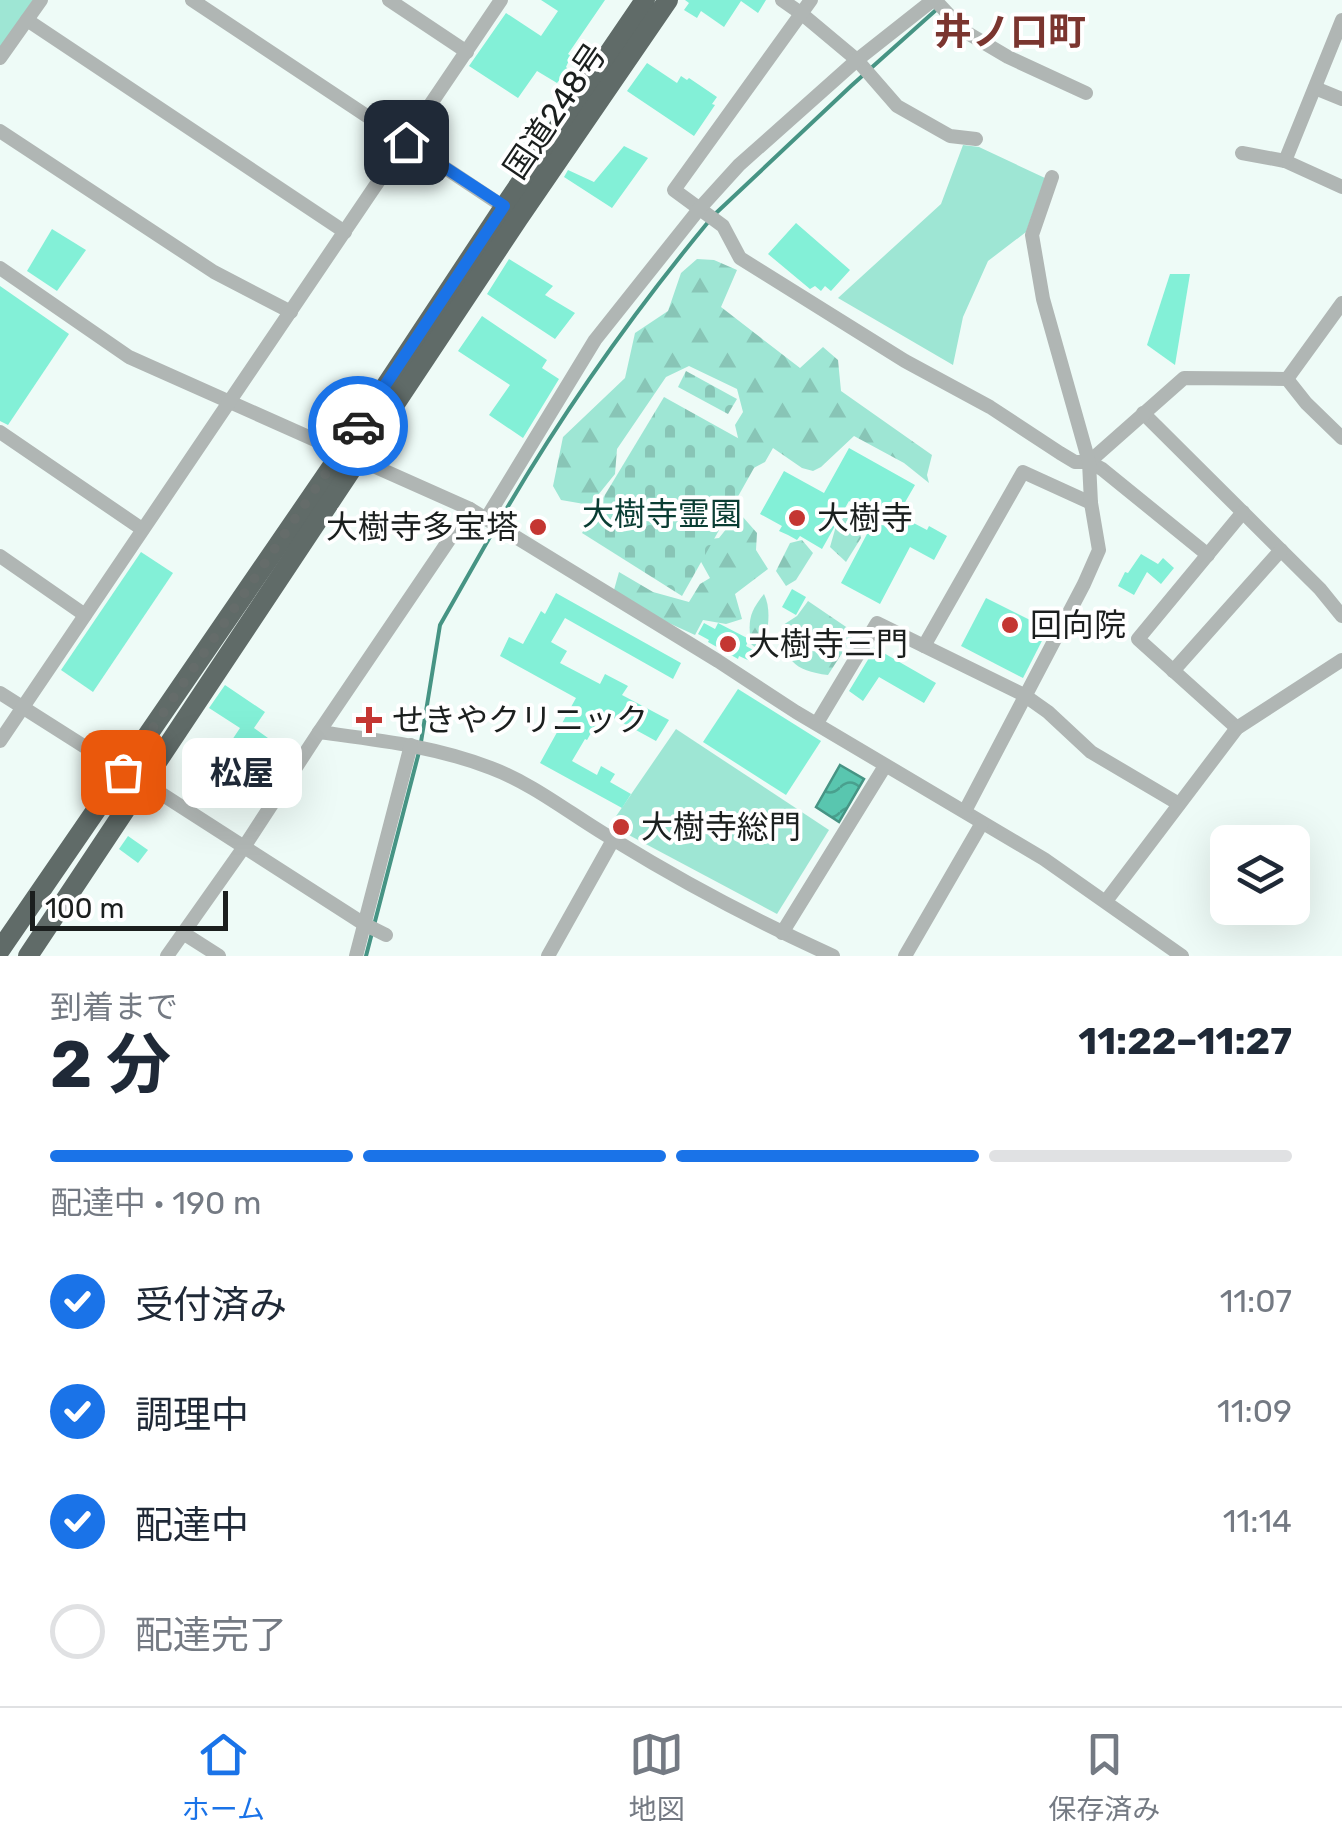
<!DOCTYPE html>
<html lang="ja">
<meta charset="utf-8">
<style>
:root{--surface:#fff;--page:#f2f2f3;--text:#1f2937;--muted:#747a83;--line:#e0e1e3;--accent:#1a73e8}
body{margin:0;font-family:Rubik,"Noto Sans JP",sans-serif;background:var(--page);color:var(--text);height:100vh;display:flex;flex-direction:column;font-size:38px;white-space:nowrap}
*{box-sizing:border-box;margin:0}
p{font-size:32px;color:var(--muted)}
.icon{flex:none;width:55px;height:55px;fill:none;stroke:currentColor;stroke-width:2;stroke-linecap:round;stroke-linejoin:round}
.map{position:relative;height:956px;overflow:hidden}
.sheet{display:flex;flex-direction:column;background:var(--surface);flex:1}
.sheet>*{flex:none}
.buttons{position:absolute;left:1210px;top:825px;display:grid;gap:20px}
.buttons a{display:grid;place-items:center;width:100px;height:100px;border-radius:15px;background:var(--surface);box-shadow:0 10px 40px #0002;font-size:50px}
.scale{position:absolute;left:30px;bottom:25px;width:198px;box-sizing:border-box;padding-left:10px;border:5px solid #1b1f1e;border-top:0;font-size:28px;line-height:35px;white-space:nowrap;color:#1b1f1e;-webkit-text-stroke:8px #fff;paint-order:stroke}
.pin{position:absolute;display:grid;place-items:center;width:85px;height:85px;color:#fff;margin:-42px;border-radius:20px;box-shadow:0 5px 15px #0006}
.courier{position:absolute;display:grid;place-items:center;width:100px;height:100px;margin:-50px;border:8px solid #1a73e8;border-radius:50%;background:#fff;color:#222;box-shadow:0 2px 12px #0007}
.bubble{position:absolute;height:70px;border-radius:15px;background:var(--surface);box-shadow:0 10px 40px #0002;font-size:32px;font-weight:700;line-height:70px;text-align:center}
.head em{font-style:normal;font-weight:700}
.head div{display:flex;flex-direction:column-reverse}
.head{display:flex;align-items:center;justify-content:space-between;height:170px;padding:0 50px}
h1{font-size:65px;font-weight:700;line-height:75px}
.bar{display:grid;grid-template-columns:repeat(4,1fr);gap:15px 10px;align-content:center;height:120px;padding:0 50px}
.bar i{height:12px;border-radius:8px;background:var(--line)}
.bar .active{background:var(--accent)}
.bar p{grid-column:span 4}
ol{padding:0 50px;list-style:none}
li{display:flex;align-items:center;gap:30px;height:110px}
li p{margin-inline-start:auto}
li .icon{padding:10px;border-radius:50%;background:var(--accent);color:#fff;stroke-width:4}
li:last-child{color:var(--muted)}
li i{width:55px;height:55px;border:5px solid var(--line);border-radius:50%}
.dock{display:flex;justify-content:space-around;align-items:center;height:140px;border-top:2px solid var(--line);background:var(--surface);font-size:28px;color:var(--muted)}
.dock a{display:grid;justify-items:center;gap:5px}
.dock .active{color:var(--accent)}
.map>svg:first-child{display:block}
</style>
<div class="map">
<svg width="1342" height="956" viewBox="0 0 1342 956">
<defs>
<pattern id="forest-firs" width="22" height="20" patternUnits="userSpaceOnUse" patternTransform="scale(2.5)"><rect width="22" height="20" fill="#9ee6d4"/><path d="M5 1l3.5 6h-7zM16 11l3.5 6h-7z" fill="#88c5b6"/></pattern>
<pattern id="cemetery-stones" width="16" height="16" patternUnits="userSpaceOnUse" patternTransform="scale(2.5)"><rect width="16" height="16" fill="#9ee6d4"/><path d="M2 7V4a2 2 0 0 1 4 0v3zM10 15v-3a2 2 0 0 1 4 0v3z" fill="#88c5b6"/></pattern>
<pattern id="water-waves" width="16" height="10" patternUnits="userSpaceOnUse" patternTransform="scale(2.5)"><rect width="16" height="10" fill="#59c6af"/><path d="M0 5q4-4 8 0t8 0" fill="none" stroke="#49a08e"/></pattern>
</defs>
<rect width="100%" height="100%" fill="#eefbf7"/>
<g fill="url(#forest-firs)">
<polygon points="697,259 714,260 737,270 721,307 800,368 823,347 838,360 841,391 932,455 927,475 929,483 904,463 854,436 821,467 813,471 802,468 773,448 765,462 746,472 735,425 743,412 737,389 689,366 666,377 617,449 615,474 590,505 561,500 553,486 563,437 625,378 635,333 668,311 681,273"/>
<polygon points="847,514 857,521 861,538 846,562 830,547 836,526"/>
<polygon points="742,516 757,533 756,550 768,569 735,594 742,619 726,624 703,620 695,635 660,619 614,590 619,572 653,592 689,602 700,584 710,578 700,560 702,540 719,538 731,523"/>
<polygon points="802,540 813,553 796,580 786,586 776,571 790,543"/>
<path d="M 764,594 C 772,610 768,633 762,649 L 757,649 L 751,644 C 748,620 749,613 764,594 Z"/>
<path d="M 808,601 L 855,633 L 828,675 C 794,671 782,659 783,625 L 797,616 Z"/>
</g>
<g fill="url(#cemetery-stones)">
<polygon points="686,371 737,399 728,414 678,387"/>
<polygon points="664,397 763,452 682,596 582,533"/>
</g>
<g fill="#9ee6d4">
<polygon points="0,0 33,0 0,48"/>
<polygon points="963,145 979,147 1045,178 1026,232 988,261 963,317 953,365 838,298 941,204"/>
<polygon points="676,729 829,830 777,914 610,825"/>
</g>
<polygon fill="url(#water-waves)" stroke="#469484" stroke-width="2.5" points="840,765 864,779 839,822 816,807"/>
<g fill="none" stroke-linecap="round" stroke-linejoin="round">
<g stroke="#469484" stroke-width="4">
<polyline points="715,214 851,86 936,10"/>
<path d="M 500,520 C 561,415 632,314 709,221"/>
<polyline points="421,742 440,625 495,528"/>
<polyline points="366,956 419,752"/>
</g>
</g>
<g fill="#83f0d7">
<polygon points="541,0 605,0 568,54 571,56 566,67 568,69 557,83 537,71 518,98 469,66 506,13 541,36 558,11"/>
<polygon points="685,0 766,0 758,13 741,1 724,27 701,11 697,18 684,10 689,3"/>
<polygon points="647,63 677,83 681,76 687,80 689,78 717,97 712,104 715,105 694,136 627,91"/>
<polygon points="624,146 648,158 612,208 564,177 568,170 594,182"/>
<polygon points="796,223 850,270 831,291 825,286 821,291 815,286 810,289 768,254"/>
<polygon points="52,229 86,250 57,291 27,271"/>
<polygon points="509,259 553,286 545,295 575,313 555,339 487,294"/>
<polygon points="1170,274 1190,274 1175,365 1147,345"/>
<polygon points="0,286 69,334 8,425 0,421"/>
<polygon points="482,316 547,360 542,368 559,379 523,438 489,415 510,385 458,351"/>
<polygon points="849,448 915,485 900,511 906,514 904,518 927,530 929,526 947,536 934,560 910,547 880,604 841,583 876,517 849,501 822,549 800,536 797,540 788,535 779,531 782,526 760,514 784,471 824,493"/>
<polygon points="141,552 173,573 93,692 61,670"/>
<polygon points="1141,554 1158,564 1163,558 1174,568 1161,584 1147,572 1134,595 1118,586 1125,572 1128,573"/>
<polygon points="792,589 806,597 796,615 782,607"/>
<polygon points="556,593 681,663 673,679 565,618 551,642 567,651 560,663 600,684 605,674 628,686 622,695 669,720 656,741 603,712 587,740 585,739 572,761 597,775 601,766 615,774 610,782 631,794 622,808 540,763 576,698 500,656 509,637 523,644 541,611 545,614"/>
<polygon points="986,598 1048,629 1023,678 961,646"/>
<polygon points="704,623 715,629 718,623 749,639 746,646 755,651 750,661 739,656 738,659 708,642 709,640 698,634"/>
<polygon points="875,648 936,683 924,703 879,677 863,701 849,691"/>
<polygon points="225,685 265,712 254,728 289,753 263,786 220,758 240,728 209,708"/>
<polygon points="738,689 821,741 786,795 703,742"/>
<polygon points="128,836 148,850 138,863 119,849"/>
</g>
<g fill="none" stroke-linecap="round" stroke-linejoin="round">
<g stroke="#b0b6b4" stroke-width="14">
<polyline points="192,0 504,207"/>
<polyline points="389,0 467,52"/>
<polyline points="782,0 802,14 857,60 897,106 950,136 976,139"/>
<polyline points="811,0 674,190 723,226 740,258 905,361 990,407 1060,453 1075,462 1089,462 1102,469 1208,555"/>
<polyline points="935,0 964,31 1008,57 1086,93"/>
<polyline points="27,20 345,232"/>
<polyline points="0,58 41,0"/>
<polyline points="1315,88 1342,99"/>
<polyline points="0,131 214,272 291,312"/>
<polyline points="1242,153 1285,161 1342,187"/>
<polyline points="1285,161 1342,20"/>
<polyline points="0,268 129,357 470,509 718,661 796,712 1044,859 1182,956"/>
<polyline points="1287,379 1342,303"/>
<polyline points="1287,379 1306,403 1342,438"/>
<polyline points="1143,413 1320,589 1342,616"/>
<polyline points="0,432 142,529"/>
<polyline points="1089,462 1184,378 1287,379"/>
<polyline points="486,519 595,340 700,208 739,165 857,60 933,0"/>
<polyline points="0,556 85,615"/>
<polyline points="924,646 1023,472 1091,503"/>
<polyline points="1173,671 1281,550"/>
<polyline points="0,693 123,771"/>
<polyline points="817,723 877,623 1024,695 1048,712 1091,752 1179,804"/>
<polyline points="1237,728 1138,639 1243,512"/>
<path d="M 319,732 C 377,740 435,746 491,768 C 536,785 574,817 616,841 C 686,884 758,922 833,956"/>
<polyline points="0,741 501,0"/>
<polyline points="143,782 364,924 386,935"/>
<polyline points="965,811 1084,584 1099,550 1091,503 1089,462 1043,299 1032,235 1052,177"/>
<polyline points="1106,901 1237,728 1342,660"/>
<polyline points="183,933 219,956"/>
<polyline points="782,933 885,766"/>
<polyline points="167,956 244,847 319,732 470,509"/>
<polyline points="356,956 411,745"/>
<polyline points="548,956 613,840"/>
<polyline points="905,956 982,823"/>
</g>
<g stroke="#606b68" stroke-width="20">
<polyline points="0,950 342,452 504,207 645,0"/>
<polyline points="28,956 518,219 668,0"/>
</g>
</g>
<g fill="none" stroke-linecap="round" stroke-linejoin="round">
<polyline stroke="#656c6a" stroke-width="10" stroke-dasharray="0 18" points="123,772 358,426"/>
<polyline stroke="#1a73e8" stroke-width="12" points="358,426 504,206 406,142"/>
</g>
<g fill="#c43632" stroke="#fff" stroke-width="4">
<circle cx="797" cy="518" r="10"/>
<circle cx="538" cy="527" r="10"/>
<circle cx="1010" cy="625" r="10"/>
<circle cx="728" cy="644" r="10"/>
<path d="M364 705h10v10h10v10h-10v10h-10v-10h-10v-10h10z"/>
<circle cx="621" cy="827" r="10"/>
</g>
<g text-anchor="middle" stroke-width="8" stroke-linejoin="round" paint-order="stroke">
<g font-size="32" fill="#1b1f1e" stroke="#fff">
<text transform="translate(555 111) rotate(-56)" y="11">国道248号</text>
</g>
<g font-size="32" fill="#093d33" stroke="#fff">
<text x="662" y="525">大樹寺霊園</text>
</g>
<g font-size="32" fill="#1b1f1e" stroke="#fff" text-anchor="start">
<text x="817" y="529">大樹寺</text>
<text x="518" y="538" text-anchor="end">大樹寺多宝塔</text>
<text x="1030" y="636">回向院</text>
<text x="748" y="655">大樹寺三門</text>
<text x="392" y="731">せきやクリニック</text>
<text x="641" y="838">大樹寺総門</text>
</g>
<g font-size="38" font-weight="bold" fill="#7b352f" stroke="#fff">
<text x="1010" y="45">井ノ口町</text>
</g>
</g>
</svg>
<div class="buttons">
<a><svg class="icon" aria-label="layers" viewBox="0 0 24 24"><path d="M12 4l9 5-9 5-9-5zM3 14l9 5 9-5"/></svg></a>
</div>
<div class="scale">100 m</div>
<div class="pin" style="left:123px;top:772px;background:#ea580c"><svg class="icon" aria-label="bag" viewBox="0 0 24 24"><path d="M5 8h14l-1 12H6zM9 8a3 3 0 0 1 6 0"/></svg></div>
<div class="pin" style="left:406px;top:142px;background:#1f2937"><svg class="icon" aria-label="home" viewBox="0 0 24 24"><path d="M3 11l9-7 9 7M6 9v11h12V9"/></svg></div>
<div class="courier" style="left:358px;top:426px"><svg class="icon" aria-label="car" viewBox="0 0 24 24"><path d="M5 17H2v-5l4-1 3-4h7l3 4 3 1v5h-3M9 17h6M6 11h13"/><circle cx="7" cy="17" r="2"/><circle cx="17" cy="17" r="2"/></svg></div>
<div class="bubble" style="left:182px;top:738px;width:120px">松屋</div>
</div>
<section class="sheet">
<div class="head"><div><h1>2 分</h1><p>到着まで</p></div><em>11:22–11:27</em></div>
<div class="bar"><i class="active"></i><i class="active"></i><i class="active"></i><i></i><p>配達中 · 190 m</p></div>
<ol>
<li><svg class="icon" aria-label="check" viewBox="0 0 24 24"><path d="M5 12l5 5 9-10"/></svg>受付済み<p>11:07</p></li>
<li><svg class="icon" aria-label="check" viewBox="0 0 24 24"><path d="M5 12l5 5 9-10"/></svg>調理中<p>11:09</p></li>
<li><svg class="icon" aria-label="check" viewBox="0 0 24 24"><path d="M5 12l5 5 9-10"/></svg>配達中<p>11:14</p></li>
<li><i></i>配達完了</li>
</ol>
</section>
<nav class="dock">
<a class="active"><svg class="icon" aria-label="home" viewBox="0 0 24 24"><path d="M3 11l9-7 9 7M6 9v11h12V9"/></svg>ホーム</a>
<a><svg class="icon" aria-label="map" viewBox="0 0 24 24"><path d="M3 6l6-2 6 2 6-2v14l-6 2-6-2-6 2zM9 4v14M15 6v14"/></svg>地図</a>
<a><svg class="icon" aria-label="saved" viewBox="0 0 24 24"><path d="M7 4h10v16l-5-4-5 4z"/></svg>保存済み</a>
</nav>
